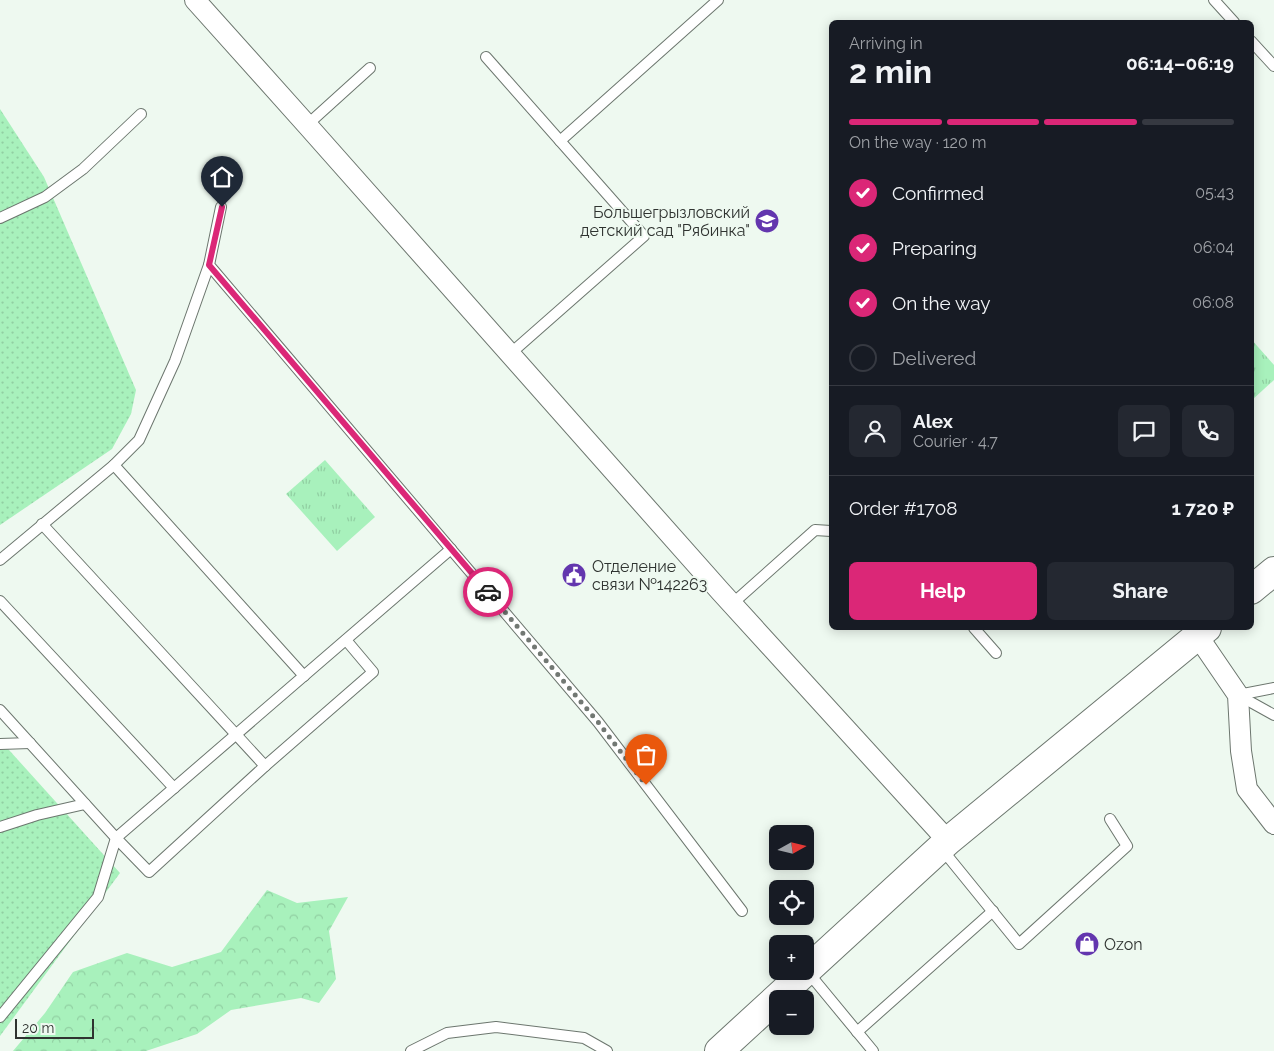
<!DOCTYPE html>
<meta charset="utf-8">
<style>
:root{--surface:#171b24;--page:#242831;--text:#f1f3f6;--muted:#9ea1a6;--line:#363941;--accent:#db2777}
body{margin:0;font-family:Raleway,sans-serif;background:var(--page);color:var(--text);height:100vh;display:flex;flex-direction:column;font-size:19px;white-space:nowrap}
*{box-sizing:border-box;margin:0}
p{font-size:16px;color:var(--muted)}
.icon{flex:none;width:28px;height:28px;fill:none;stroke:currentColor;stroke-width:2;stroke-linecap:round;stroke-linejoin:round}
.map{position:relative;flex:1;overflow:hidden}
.sheet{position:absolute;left:829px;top:20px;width:425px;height:610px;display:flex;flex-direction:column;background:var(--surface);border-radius:8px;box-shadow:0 2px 12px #0003}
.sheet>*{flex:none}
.needle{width:32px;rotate:82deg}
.buttons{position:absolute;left:769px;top:825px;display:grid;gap:10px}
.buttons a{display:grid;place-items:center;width:45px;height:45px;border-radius:8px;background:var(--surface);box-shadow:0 2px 12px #0003;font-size:25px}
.scale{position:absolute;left:15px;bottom:12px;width:79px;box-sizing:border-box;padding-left:5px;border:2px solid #2f3330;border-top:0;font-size:14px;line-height:18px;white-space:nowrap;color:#2f3330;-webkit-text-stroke:4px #eef9f0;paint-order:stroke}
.pin{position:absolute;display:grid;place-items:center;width:42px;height:42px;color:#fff;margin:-51px -21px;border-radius:50% 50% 50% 0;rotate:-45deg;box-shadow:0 0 5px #0007}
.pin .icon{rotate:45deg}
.courier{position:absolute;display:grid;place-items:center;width:50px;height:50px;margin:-25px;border:4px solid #db2777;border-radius:50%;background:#fff;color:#222;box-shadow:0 1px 6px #0007}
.overview em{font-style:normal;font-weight:700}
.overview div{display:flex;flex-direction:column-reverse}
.overview{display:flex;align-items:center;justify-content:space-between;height:85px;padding:0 20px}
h1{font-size:32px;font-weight:700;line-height:38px}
.bar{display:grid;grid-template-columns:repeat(4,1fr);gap:8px 5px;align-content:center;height:60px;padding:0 20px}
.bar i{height:6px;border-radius:4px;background:var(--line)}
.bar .selected{background:var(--accent)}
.bar p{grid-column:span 4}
.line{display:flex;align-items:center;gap:12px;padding:0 20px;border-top:1px solid var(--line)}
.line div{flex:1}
.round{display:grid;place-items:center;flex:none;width:52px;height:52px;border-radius:8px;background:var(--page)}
ol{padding:0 20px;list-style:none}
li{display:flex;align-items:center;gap:15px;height:55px}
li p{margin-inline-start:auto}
li .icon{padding:5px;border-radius:50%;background:var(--accent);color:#fff;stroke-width:4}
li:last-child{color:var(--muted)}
li i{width:28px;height:28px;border:2px solid var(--line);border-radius:50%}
.primary-button{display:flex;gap:10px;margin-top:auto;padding:10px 20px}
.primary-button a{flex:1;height:58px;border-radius:8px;background:var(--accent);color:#fff;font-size:20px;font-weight:700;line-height:58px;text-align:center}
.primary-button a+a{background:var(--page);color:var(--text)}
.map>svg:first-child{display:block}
</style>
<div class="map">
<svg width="1274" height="1051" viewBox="0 0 1274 1051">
<defs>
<pattern id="grass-dots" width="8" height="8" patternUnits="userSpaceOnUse" patternTransform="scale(1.25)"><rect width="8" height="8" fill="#a8f1bc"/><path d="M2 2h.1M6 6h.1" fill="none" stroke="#91cfa2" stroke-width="1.8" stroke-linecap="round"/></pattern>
<pattern id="forest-crowns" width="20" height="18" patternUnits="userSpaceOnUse" patternTransform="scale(1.25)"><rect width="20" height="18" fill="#a8f1bc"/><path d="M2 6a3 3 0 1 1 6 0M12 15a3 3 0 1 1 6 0" fill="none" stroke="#91cfa2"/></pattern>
<pattern id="park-tufts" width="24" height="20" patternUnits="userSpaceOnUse" patternTransform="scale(1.25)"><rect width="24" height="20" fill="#a8f1bc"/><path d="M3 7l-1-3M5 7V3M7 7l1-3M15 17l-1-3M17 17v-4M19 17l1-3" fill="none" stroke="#91cfa2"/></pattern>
</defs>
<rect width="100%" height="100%" fill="#eef9f0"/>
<g fill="url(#grass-dots)">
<polygon points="0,109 44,177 136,390 131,414 112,449 0,525"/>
<polygon points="0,740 120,873 0,1036"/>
</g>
<polygon fill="url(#forest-crowns)" points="267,890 297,903 348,897 329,931 336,979 319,1003 301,998 231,1010 197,1034 146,1051 13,1051 45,1013 73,972 127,953 172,967 221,952"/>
<g fill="url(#park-tufts)">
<polygon points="1251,339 1274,365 1274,380 1252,400"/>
<polygon points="325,460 375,517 337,551 286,494"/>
</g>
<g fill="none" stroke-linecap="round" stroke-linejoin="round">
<defs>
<g id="lane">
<polyline points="1214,0 1234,22"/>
<polyline points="1251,41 1274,66"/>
<polyline points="486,57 644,236 510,354"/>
<polyline points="307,125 370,68"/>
<polyline points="560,141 718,0"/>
<polyline points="221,207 209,265 598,722 742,911"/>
<polyline points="0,218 45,197 83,169 141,114"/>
<polyline points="114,465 304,676"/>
<polyline points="42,524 265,766"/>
<polyline points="0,560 114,465 139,440 175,361 209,265"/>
<polyline points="0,601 174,788"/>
<polyline points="732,604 815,530 831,531"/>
<polyline points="974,628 996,653"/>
<polyline points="1238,695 1274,715"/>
<polyline points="1238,695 1274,688"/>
<polyline points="0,710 116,838 451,549"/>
<polyline points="0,744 30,743"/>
<polyline points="0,827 37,815 85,804"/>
<polyline points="941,848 1019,944 1127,846 1110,819"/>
<polyline points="807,971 873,1051"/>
<polyline points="0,1017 98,897 116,838 149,872 265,766 373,672 346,640"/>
<polyline points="857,1032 993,911"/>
<polyline points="411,1051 447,1033 496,1027 584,1038 607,1051"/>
</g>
<g id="street">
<polyline points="195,0 307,125 721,592 948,841"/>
<polyline points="1197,635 1238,695 1241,751 1247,789 1274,824"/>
</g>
<g id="secondary">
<polyline points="1251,590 1274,571"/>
<polyline points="719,1051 948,841 1207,628"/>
</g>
</defs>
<use href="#lane" stroke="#6c766e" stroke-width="12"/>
<use href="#street" stroke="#6c766e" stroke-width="22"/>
<use href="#secondary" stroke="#6c766e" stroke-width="30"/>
<use href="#lane" stroke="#fff" stroke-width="10"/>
<use href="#street" stroke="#fff" stroke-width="20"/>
<use href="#secondary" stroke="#fff" stroke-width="28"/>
</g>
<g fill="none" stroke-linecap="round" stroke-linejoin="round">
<polyline stroke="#727873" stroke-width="5" stroke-dasharray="0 9" points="488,592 598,722 646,785"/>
<polyline stroke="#db2777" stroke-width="6" points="222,207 209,265 488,592"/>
</g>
<defs>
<symbol id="school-disc" viewBox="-11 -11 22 22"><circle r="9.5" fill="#6336ae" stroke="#eef9f0"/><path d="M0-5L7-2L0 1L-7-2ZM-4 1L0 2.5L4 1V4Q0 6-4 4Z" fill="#fff"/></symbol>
<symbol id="civic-disc" viewBox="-11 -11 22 22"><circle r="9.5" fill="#6336ae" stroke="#eef9f0"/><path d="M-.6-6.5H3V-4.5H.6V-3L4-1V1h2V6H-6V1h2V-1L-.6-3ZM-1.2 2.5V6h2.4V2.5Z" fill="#fff"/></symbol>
<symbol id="shop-disc" viewBox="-11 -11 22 22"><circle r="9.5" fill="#6336ae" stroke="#eef9f0"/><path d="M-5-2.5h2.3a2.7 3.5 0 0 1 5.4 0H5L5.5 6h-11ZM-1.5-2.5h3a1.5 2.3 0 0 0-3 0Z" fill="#fff"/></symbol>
</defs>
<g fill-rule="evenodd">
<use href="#school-disc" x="753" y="207" width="28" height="28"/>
<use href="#civic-disc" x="560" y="561" width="28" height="28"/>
<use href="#shop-disc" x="1073" y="930" width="28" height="28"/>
</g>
<g text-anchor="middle" stroke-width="4" stroke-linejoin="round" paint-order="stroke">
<g font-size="16" fill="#2f3330" stroke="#eef9f0" text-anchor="start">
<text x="750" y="218" text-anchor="end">Большегрызловский<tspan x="750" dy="18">детский сад "Рябинка"</tspan></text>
<text x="592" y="572">Отделение<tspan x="592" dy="18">связи №142263</tspan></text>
<text x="1104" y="950">Ozon</text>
</g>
</g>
</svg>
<div class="buttons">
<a><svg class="needle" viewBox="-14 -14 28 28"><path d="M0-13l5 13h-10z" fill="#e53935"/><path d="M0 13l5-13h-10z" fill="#9ea1a6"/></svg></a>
<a><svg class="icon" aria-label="locate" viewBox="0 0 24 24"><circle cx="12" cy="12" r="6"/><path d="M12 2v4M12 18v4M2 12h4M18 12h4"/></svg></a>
<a>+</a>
<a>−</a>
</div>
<div class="scale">20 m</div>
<div class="pin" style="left:646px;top:785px;background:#ea580c"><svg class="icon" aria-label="bag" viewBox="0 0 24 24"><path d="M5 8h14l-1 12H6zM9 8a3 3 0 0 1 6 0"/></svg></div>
<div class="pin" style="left:222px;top:207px;background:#1f2937"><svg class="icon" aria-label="home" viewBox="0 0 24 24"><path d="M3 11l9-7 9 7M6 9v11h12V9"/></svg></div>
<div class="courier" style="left:488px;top:592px"><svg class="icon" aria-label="car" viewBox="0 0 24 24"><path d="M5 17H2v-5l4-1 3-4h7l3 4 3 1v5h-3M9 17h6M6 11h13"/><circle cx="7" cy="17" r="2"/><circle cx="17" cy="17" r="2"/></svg></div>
<section class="sheet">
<div class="overview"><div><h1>2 min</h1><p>Arriving in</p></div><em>06:14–06:19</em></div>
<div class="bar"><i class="selected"></i><i class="selected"></i><i class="selected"></i><i></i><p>On the way · 120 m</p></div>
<ol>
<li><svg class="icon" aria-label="check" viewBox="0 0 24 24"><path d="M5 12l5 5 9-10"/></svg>Confirmed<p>05:43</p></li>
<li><svg class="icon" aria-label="check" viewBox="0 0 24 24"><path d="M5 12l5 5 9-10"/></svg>Preparing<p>06:04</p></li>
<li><svg class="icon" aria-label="check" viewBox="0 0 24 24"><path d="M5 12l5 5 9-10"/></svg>On the way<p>06:08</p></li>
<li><i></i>Delivered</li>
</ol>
<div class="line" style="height:90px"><a class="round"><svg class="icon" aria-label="person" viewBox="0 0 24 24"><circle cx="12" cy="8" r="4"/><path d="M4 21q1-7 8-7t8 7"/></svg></a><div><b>Alex</b><p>Courier · 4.7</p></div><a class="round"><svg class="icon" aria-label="chat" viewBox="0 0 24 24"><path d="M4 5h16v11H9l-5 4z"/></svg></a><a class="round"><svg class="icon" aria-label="phone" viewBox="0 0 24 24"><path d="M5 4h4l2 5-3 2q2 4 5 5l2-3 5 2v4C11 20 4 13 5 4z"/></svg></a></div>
<div class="line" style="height:65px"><div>Order #1708</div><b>1 720 ₽</b></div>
<div class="primary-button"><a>Help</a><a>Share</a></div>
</section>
</div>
